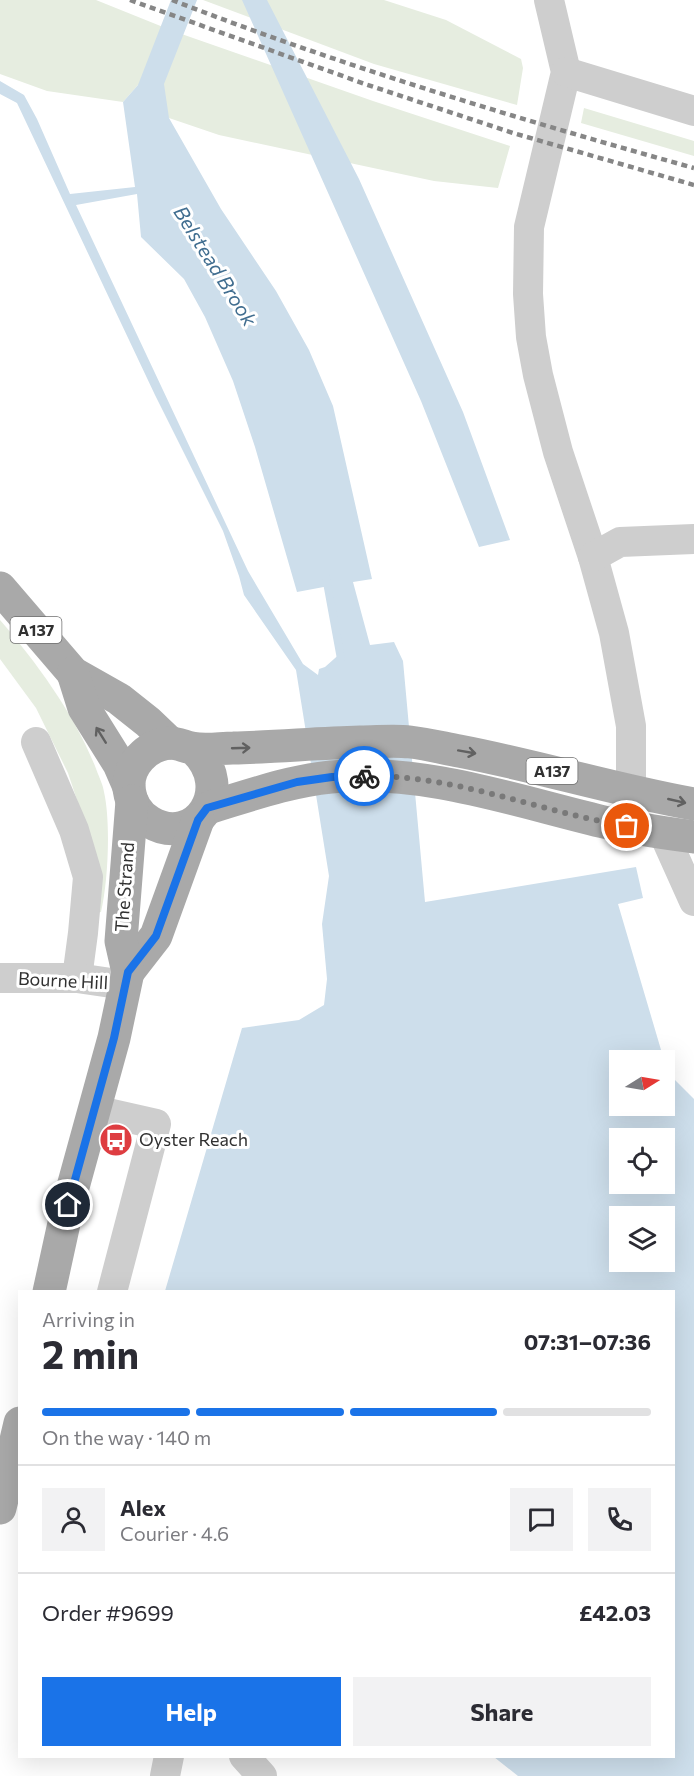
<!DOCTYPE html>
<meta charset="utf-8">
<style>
:root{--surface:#fff;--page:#f2f2f3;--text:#2b2b33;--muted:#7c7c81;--line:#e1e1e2;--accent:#1a73e8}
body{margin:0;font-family:Commissioner,sans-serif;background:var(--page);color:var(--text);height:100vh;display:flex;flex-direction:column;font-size:22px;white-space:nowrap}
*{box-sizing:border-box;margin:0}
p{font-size:20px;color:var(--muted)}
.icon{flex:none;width:33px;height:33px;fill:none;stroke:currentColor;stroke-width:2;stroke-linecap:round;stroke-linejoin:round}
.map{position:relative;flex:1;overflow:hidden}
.panel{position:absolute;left:18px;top:1290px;width:657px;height:468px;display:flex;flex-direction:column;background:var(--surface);border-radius:0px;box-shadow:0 6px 24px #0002}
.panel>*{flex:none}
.needle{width:39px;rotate:79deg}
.fabs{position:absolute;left:609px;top:1050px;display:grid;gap:12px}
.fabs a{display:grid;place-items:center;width:66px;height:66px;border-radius:0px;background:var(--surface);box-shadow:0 6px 24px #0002;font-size:30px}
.pin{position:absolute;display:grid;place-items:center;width:51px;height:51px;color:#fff;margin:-26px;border:3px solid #fff;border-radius:50%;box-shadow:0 2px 6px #0007}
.courier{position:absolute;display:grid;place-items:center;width:60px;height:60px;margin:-30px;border:4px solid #1a73e8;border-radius:50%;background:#fff;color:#222;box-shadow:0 2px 8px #0007}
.head em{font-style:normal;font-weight:700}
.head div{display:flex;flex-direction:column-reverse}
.head{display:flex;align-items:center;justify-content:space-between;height:102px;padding:0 24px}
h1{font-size:39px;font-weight:700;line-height:45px}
.bar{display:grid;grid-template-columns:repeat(4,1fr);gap:9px 6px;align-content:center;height:72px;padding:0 24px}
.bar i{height:8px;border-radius:4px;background:var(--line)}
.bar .current{background:var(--accent)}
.bar p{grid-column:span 4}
.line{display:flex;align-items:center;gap:15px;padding:0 24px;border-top:2px solid var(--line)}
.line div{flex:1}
.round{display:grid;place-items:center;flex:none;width:63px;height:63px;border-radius:0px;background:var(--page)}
.cta{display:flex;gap:12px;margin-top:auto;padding:12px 24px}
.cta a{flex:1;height:69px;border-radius:0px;background:var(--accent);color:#fff;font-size:24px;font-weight:700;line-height:69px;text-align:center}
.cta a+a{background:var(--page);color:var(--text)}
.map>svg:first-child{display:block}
</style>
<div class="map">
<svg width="694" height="1776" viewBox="0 0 694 1776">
<rect width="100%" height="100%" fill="#fff"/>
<g fill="#e6ede0">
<polygon points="0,0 96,0 173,31 373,101 510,146 498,188 434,181 219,135 169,118 138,85 123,102 47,91 0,74"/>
<polygon points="203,0 384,0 446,20 521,59 523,68 517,105 374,64"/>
<polygon points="584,108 694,141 694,156 581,123"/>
<path d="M 0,620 C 37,663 74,714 95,766 C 98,775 103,784 104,792 C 111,823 108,882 101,912 L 89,914 L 81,812 L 68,773 L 36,708 L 0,659 Z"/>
</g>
<g fill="#cddeeb" fill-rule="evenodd">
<path d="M 171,0 L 197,0 L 164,84 L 169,118 L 221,209 L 276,291 L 309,350 L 333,406 L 372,579 L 353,582 L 370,645 L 394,642 L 403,661 L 425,902 L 636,867 L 643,898 L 618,904 L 664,1060 L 620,1060 L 620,1106 L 664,1106 L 665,1061 L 668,1073 L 694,1099 L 694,1776 L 518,1776 L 494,1757 L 674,1756 L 674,1292 L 165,1291 L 242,1028 L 299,1020 L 324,1005 L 327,979 L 322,924 L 329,876 L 296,670 L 244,595 L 239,576 L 223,531 L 155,395 L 17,103 L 0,94 L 0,81 L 24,95 L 37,119 L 70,194 L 135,187 L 123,102 L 138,85 ZM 137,194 L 141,237 L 184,279 L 205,317 L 233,381 L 255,447 L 297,592 L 329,586 L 343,651 L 325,667 L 319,669 L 318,675 L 303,664 L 248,571 L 76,205 ZM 620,1138 L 664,1138 L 664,1184 L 620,1184 ZM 620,1216 L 664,1216 L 664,1262 L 620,1262 Z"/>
<polygon points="242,0 267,0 359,179 463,412 510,540 479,547 421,401"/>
</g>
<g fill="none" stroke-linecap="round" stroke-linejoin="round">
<polyline stroke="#cddeeb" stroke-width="8" points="326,577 341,659"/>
<g stroke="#cecece" stroke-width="30">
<polyline points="549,0 566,72 529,227 528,294 531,337 538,375 558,452 593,557 614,633 631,726 631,790"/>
<polyline points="566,72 694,111"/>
<polyline points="593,557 620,542 694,539"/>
<polyline points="36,742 74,830 88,877 83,933 77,978"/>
<polyline points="663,832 694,901"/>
<polyline points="0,978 77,978 125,985"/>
<polyline points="94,1110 156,1124 112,1292"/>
<polyline points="244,1756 262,1776"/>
<polyline points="165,1776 169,1756"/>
</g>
<g stroke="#a9a9a9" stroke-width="33">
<polyline points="0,588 73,673 119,699 148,722 170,743"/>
<polyline points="73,673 84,708 119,764 129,787"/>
<path d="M 194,749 C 237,789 195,849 150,822 C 138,815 131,803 129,789 C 127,765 147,745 170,743 C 178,743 185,747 192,748 C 205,751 220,748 233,748 C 276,747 318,743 360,742 C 377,742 394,740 410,742 C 427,744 443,748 459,751 C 538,766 615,790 694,804"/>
<path d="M 208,808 C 248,796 289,781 331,777 C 426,768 518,802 608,823 C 637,829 666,833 694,837"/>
<polyline points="128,972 156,936 198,820"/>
<polyline points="49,1292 68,1205 114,1038 128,972 121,941 132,801"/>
<polyline points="0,1508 20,1423"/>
</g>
<g stroke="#868686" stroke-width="4.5" stroke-dasharray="6 4.5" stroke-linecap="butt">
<polyline points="130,0 365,84 513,133 694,185"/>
<path d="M 172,0 C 342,66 518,119 694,168"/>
</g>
</g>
<defs><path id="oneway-shaft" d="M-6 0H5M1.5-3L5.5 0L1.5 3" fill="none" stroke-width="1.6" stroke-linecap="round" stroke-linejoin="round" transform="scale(1.5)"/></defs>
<g stroke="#616161">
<use href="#oneway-shaft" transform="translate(101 735) rotate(-122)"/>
<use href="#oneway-shaft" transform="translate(241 748) rotate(-2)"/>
<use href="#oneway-shaft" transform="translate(467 752) rotate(10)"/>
<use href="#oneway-shaft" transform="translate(677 801) rotate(13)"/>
</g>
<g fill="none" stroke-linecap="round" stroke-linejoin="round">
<path stroke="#797979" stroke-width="6" stroke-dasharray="0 10.8" d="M 364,776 C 454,774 539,812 627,826"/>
<polyline stroke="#1a73e8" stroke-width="8" points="68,1205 114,1038 128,972 156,936 198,820 207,808 297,782 332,777 364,776"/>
</g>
<defs>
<symbol id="bus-disc" viewBox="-11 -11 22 22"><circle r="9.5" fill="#de3d41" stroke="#fff"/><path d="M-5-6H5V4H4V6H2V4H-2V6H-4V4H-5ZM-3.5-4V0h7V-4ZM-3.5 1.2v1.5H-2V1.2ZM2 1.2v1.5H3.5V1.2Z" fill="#fff"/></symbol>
</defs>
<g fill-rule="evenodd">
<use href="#bus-disc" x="97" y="1121" width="38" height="38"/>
</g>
<g text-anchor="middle" stroke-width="6" stroke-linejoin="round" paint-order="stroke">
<g fill="#fff" stroke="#6f6f6f" stroke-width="1.5">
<rect x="10.5" y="617" width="51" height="26" rx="4.5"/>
<rect x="526.5" y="758" width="51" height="26" rx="4.5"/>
</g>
<g font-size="16" font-weight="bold" fill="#313131">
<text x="36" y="636">A137</text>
<text x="552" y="777">A137</text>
</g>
<g font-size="18" fill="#313131" stroke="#fff">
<text transform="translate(125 887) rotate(-86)" y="6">The Strand</text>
<text transform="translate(63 981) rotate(3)" y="6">Bourne Hill</text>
</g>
<g font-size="18" fill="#313131" stroke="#fff" text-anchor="start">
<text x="139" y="1146">Oyster Reach</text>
</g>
<g font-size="20" font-style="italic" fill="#416e90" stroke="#fff">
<text transform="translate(215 266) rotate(58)" y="7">Belstead Brook</text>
</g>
</g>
</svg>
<div class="fabs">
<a><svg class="needle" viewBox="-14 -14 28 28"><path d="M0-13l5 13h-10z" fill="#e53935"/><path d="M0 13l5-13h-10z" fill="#7c7c81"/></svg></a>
<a><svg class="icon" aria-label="locate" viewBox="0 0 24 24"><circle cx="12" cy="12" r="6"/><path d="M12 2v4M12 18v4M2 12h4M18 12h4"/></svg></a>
<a><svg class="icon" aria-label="layers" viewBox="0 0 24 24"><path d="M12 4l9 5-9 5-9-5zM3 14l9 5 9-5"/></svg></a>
</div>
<div class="pin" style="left:627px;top:826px;background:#ea580c"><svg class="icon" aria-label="bag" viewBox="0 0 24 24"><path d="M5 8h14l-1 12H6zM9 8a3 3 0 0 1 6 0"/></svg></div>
<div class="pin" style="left:68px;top:1205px;background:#1f2937"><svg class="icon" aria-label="home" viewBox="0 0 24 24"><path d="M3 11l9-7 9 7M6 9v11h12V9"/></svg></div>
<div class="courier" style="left:364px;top:776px"><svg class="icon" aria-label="bike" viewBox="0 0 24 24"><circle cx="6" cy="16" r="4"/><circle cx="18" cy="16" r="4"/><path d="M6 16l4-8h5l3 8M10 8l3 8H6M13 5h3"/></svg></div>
<section class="panel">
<div class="head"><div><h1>2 min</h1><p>Arriving in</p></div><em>07:31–07:36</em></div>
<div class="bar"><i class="current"></i><i class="current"></i><i class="current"></i><i></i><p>On the way · 140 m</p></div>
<div class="line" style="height:108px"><a class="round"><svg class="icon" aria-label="person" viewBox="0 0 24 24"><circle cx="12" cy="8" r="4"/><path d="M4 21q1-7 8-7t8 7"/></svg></a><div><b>Alex</b><p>Courier · 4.6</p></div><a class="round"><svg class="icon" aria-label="chat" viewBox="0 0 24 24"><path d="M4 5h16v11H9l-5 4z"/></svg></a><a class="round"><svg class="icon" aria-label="phone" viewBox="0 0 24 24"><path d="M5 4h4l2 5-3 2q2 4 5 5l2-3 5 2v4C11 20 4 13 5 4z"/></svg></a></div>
<div class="line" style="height:78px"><div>Order #9699</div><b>£42.03</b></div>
<div class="cta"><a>Help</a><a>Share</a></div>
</section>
</div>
